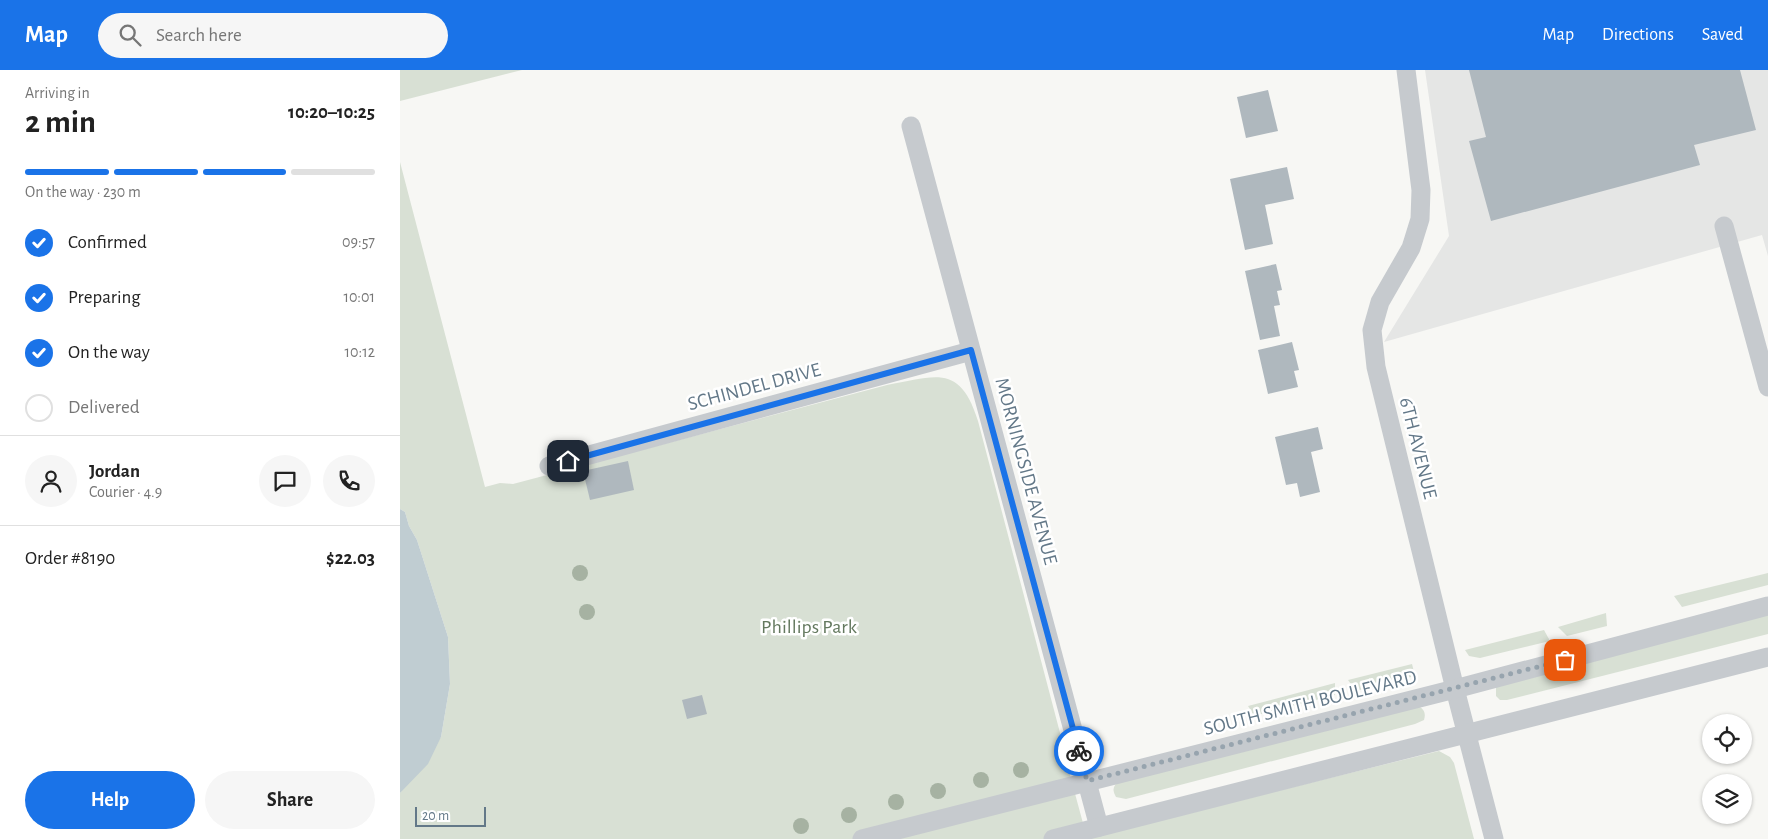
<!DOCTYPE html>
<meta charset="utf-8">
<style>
:root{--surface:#fff;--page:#f6f6f6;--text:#222;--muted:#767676;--line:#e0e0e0;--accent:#1a73e8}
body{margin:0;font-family:"Alegreya Sans",sans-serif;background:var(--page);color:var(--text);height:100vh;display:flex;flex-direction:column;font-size:19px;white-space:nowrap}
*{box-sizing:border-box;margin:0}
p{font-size:16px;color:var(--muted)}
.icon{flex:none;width:28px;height:28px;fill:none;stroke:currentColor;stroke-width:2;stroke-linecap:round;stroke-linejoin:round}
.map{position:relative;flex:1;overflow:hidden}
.side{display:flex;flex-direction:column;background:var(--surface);width:400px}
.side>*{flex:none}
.tools{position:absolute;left:1302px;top:644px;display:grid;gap:10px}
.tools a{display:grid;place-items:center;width:50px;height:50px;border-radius:50%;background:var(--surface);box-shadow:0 1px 4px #0004;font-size:25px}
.scale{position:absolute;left:15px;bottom:12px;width:71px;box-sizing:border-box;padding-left:5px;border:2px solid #637888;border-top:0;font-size:14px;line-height:18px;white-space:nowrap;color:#637888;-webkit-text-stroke:4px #fff;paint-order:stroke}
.pin{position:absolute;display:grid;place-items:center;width:42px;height:42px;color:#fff;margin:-21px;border-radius:10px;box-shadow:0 2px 8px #0006}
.courier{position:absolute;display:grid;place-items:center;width:50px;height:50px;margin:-25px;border:4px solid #1a73e8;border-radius:50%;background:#fff;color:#222;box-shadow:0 1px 6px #0007}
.overview em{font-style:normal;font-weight:700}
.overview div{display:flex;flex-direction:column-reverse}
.overview{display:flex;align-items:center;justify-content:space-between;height:85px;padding:0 25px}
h1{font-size:32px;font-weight:700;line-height:38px}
.bar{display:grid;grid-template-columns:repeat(4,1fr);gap:8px 5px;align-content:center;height:60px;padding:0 25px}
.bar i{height:6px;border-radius:4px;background:var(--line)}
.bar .selected{background:var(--accent)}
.bar p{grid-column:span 4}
.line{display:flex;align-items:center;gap:12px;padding:0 25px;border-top:1px solid var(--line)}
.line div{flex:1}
.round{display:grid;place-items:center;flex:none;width:52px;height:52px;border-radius:26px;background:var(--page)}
ol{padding:0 25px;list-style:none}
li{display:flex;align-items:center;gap:15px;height:55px}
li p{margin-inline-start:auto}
li .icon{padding:5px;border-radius:50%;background:var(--accent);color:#fff;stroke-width:4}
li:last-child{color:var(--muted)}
li i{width:28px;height:28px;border:2px solid var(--line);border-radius:50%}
.primary-button{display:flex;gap:10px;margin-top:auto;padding:10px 25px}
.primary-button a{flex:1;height:58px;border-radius:30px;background:var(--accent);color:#fff;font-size:20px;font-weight:700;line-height:58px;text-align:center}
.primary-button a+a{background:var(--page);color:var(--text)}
header{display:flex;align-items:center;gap:30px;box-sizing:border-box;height:70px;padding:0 25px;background:var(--accent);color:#fff}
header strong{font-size:24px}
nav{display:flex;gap:28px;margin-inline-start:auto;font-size:18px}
.search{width:350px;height:45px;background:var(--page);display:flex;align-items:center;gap:12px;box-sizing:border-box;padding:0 18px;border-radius:28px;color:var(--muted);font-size:19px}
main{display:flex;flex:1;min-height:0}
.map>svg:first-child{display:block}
</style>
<header>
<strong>Map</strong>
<div class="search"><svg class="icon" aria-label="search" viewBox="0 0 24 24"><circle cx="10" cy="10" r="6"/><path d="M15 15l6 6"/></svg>Search here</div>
<nav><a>Map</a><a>Directions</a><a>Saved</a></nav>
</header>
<main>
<section class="side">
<div class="overview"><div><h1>2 min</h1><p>Arriving in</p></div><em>10:20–10:25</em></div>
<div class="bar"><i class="selected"></i><i class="selected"></i><i class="selected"></i><i></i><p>On the way · 230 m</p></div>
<ol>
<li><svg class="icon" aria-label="check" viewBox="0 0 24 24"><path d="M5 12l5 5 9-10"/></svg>Confirmed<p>09:57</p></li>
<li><svg class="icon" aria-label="check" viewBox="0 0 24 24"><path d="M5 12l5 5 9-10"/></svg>Preparing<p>10:01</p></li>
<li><svg class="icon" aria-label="check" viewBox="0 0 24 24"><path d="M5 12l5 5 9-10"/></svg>On the way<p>10:12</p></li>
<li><i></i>Delivered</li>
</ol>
<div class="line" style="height:90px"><a class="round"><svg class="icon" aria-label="person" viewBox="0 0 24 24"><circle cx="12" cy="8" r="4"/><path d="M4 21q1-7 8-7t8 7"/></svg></a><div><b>Jordan</b><p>Courier · 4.9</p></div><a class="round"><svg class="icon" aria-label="chat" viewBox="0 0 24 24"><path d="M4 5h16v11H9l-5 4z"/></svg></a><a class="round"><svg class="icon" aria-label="phone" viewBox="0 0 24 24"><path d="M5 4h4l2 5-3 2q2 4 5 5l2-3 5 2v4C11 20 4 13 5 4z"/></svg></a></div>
<div class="line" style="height:65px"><div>Order #8190</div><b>$22.03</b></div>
<div class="primary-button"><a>Help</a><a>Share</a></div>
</section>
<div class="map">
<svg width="1368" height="769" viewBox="0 0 1368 769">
<rect width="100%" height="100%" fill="#f7f7f4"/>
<polygon fill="#e5e6e5" points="1025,0 1368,0 1368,186 1362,165 984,272 1049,166"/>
<g fill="#d8e0d4">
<polygon points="0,0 122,0 0,31"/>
<path d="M 0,92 L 85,417 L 100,413 L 113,414 L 487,315 C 537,306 560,294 578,351 L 664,678 L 664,683 L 668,683 L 667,694 L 687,768 L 1039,681 L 1050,687 L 1054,693 L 1074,769 L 0,769 L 0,723 L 41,667 L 50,614 L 48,567 L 17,470 L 9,456 L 5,442 L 0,439 Z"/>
<polygon points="1368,503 1368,515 1282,537 1274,526"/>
<polygon points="1206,543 1207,556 1167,566 1158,557"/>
<polygon points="1368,545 1368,564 1107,630 1100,630 1096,626 1096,616"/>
<polygon points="1144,560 1150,571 1080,588 1069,586 1065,580"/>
<polygon points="1012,594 1015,606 956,621 948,610"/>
<polygon points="935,613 935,625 854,646 848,636"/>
<path d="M 1018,636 C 1024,639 1026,643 1024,650 L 1015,654 L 726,729 L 716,727 C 712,720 713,717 718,711 Z"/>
</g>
<polygon fill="#c0cdd2" points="0,439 5,442 9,456 17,470 48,567 50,614 41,667 28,694 0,723"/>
<g fill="#afb8be">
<polygon points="1069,0 1340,0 1356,60 1294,75 1300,95 1091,151 1069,71 1086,67"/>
<polygon points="868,20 878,61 846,68 837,27"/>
<polygon points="887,97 894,129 865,135 873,174 845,180 830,109"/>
<polygon points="876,194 882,220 877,221 880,235 874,236 880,266 860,270 845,201"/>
<polygon points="892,272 899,300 894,301 898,317 868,324 858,280"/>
<polygon points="918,357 923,379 911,382 920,422 900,427 897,413 886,415 875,367"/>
<polygon points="228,391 234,420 190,430 183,401"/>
<polygon points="302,625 307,644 287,649 282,630"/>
</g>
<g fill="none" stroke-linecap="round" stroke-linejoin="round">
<g stroke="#c6cace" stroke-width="19">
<polyline points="1006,0 1021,120 1020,149 1011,178 980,232 972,260 976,297 1055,619 1094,769"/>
<polyline points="511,56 699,757"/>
<polyline points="1324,156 1368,317"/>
<polyline points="149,396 571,281"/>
<polyline points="462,769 1055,619 1368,536"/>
<polyline points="653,769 1368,587"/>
</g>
</g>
<g fill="#a6b2a2">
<circle cx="180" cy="503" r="8"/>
<circle cx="187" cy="542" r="8"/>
<circle cx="621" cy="700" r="8"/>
<circle cx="581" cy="710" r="8"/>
<circle cx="538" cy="721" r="8"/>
<circle cx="496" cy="732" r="8"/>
<circle cx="449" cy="745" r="8"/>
<circle cx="401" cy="756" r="8"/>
</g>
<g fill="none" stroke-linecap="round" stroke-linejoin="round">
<polyline stroke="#97a4ae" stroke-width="5" stroke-dasharray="0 9" points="679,681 687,711 1165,590"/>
<polyline stroke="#1a73e8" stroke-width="6" points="168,391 571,280 679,681"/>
</g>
<g text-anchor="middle" stroke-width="5" stroke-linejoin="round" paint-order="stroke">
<g font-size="20" fill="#637888" stroke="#fff">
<text transform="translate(354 316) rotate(-15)" y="7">SCHINDEL DRIVE</text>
<text transform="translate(1019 378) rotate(76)" y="7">6TH AVENUE</text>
<text transform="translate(627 401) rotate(75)" y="7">MORNINGSIDE AVENUE</text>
<text transform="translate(910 632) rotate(-14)" y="7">SOUTH SMITH BOULEVARD</text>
</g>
<g font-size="20" fill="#64795f" stroke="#fff">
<text x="409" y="563">Phillips Park</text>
</g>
</g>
</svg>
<div class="tools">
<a><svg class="icon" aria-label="locate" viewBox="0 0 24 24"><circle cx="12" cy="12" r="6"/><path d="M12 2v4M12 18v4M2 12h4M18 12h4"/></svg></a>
<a><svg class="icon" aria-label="layers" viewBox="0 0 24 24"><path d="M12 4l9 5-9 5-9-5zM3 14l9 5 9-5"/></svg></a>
</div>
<div class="scale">20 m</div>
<div class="pin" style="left:1165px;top:590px;background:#ea580c"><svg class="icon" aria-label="bag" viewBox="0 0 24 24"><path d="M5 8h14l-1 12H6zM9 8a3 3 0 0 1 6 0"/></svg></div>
<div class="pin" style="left:168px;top:391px;background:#1f2937"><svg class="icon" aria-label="home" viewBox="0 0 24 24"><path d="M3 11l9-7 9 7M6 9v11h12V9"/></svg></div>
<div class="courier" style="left:679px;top:681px"><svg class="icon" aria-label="bike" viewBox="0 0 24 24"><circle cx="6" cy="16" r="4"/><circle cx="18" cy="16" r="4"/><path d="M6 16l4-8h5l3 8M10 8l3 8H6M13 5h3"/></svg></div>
</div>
</main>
